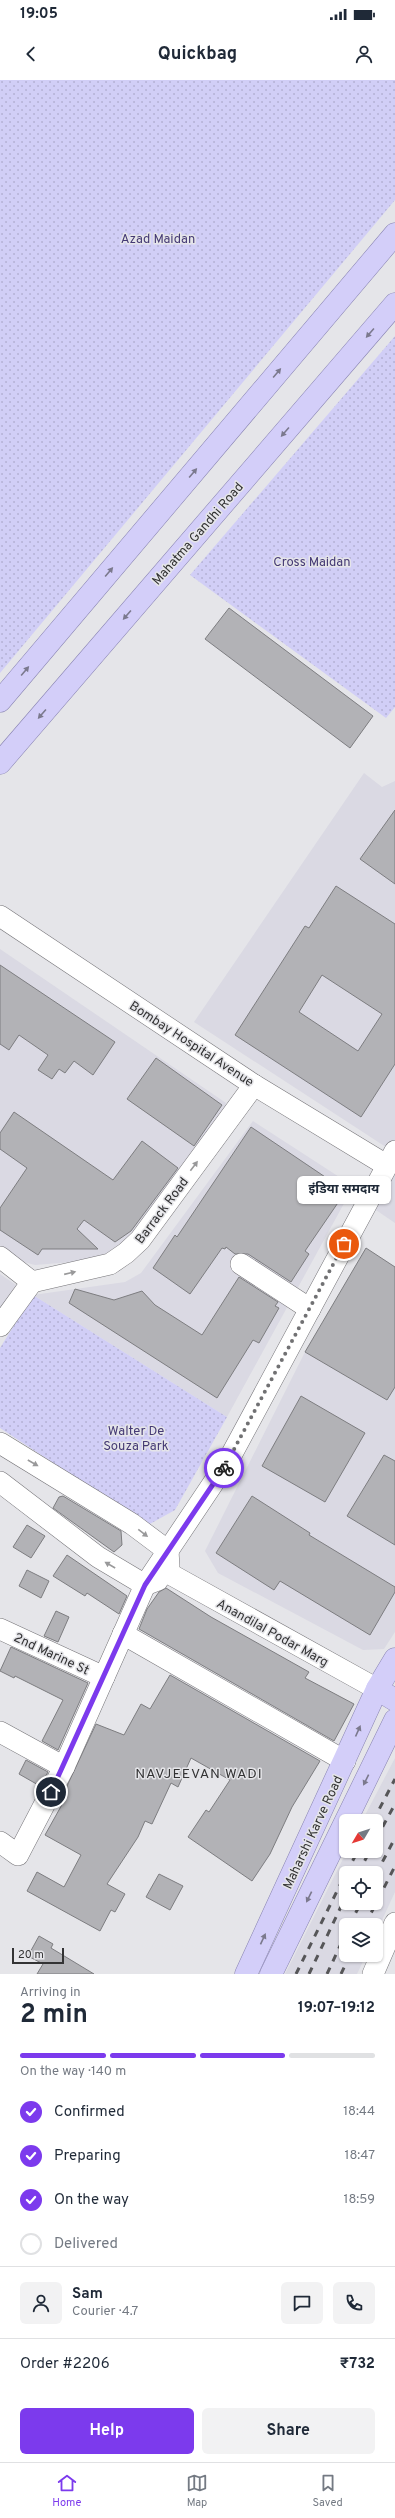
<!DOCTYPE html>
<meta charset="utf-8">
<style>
:root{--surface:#fff;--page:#f2f2f3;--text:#1f2937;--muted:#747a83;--line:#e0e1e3;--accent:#7c3aed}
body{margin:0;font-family:Overpass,"Noto Sans Devanagari",sans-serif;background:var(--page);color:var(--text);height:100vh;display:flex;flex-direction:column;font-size:15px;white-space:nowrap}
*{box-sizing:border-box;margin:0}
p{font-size:13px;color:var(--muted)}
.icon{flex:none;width:22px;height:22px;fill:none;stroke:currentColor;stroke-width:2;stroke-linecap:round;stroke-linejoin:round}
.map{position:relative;height:1894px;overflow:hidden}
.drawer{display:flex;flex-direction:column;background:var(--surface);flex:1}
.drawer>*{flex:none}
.needle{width:26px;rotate:231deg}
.controls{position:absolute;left:339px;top:1734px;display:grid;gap:8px}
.controls a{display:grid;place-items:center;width:44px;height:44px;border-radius:6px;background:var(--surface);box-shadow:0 1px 3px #0004;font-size:20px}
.scale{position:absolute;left:12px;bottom:10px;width:52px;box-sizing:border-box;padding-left:4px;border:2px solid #333334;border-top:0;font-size:11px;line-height:14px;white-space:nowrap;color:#333334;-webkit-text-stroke:3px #e5e5e9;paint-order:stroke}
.pin{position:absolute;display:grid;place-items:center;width:34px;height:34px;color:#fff;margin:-17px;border:2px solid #fff;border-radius:50%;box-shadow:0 1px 4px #0007}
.courier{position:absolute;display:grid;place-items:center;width:40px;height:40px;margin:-20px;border:3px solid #7c3aed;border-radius:50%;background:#fff;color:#222;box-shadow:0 1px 5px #0007}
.bubble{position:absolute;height:28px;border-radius:6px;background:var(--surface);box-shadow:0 1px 3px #0004;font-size:13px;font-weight:700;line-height:28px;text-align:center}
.summary em{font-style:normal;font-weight:700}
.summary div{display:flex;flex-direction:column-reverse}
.summary{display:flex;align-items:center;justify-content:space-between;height:68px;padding:0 20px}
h1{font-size:26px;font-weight:700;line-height:30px}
.bar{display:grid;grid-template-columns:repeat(4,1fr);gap:6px 4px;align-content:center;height:48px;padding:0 20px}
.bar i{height:5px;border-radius:3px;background:var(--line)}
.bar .active{background:var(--accent)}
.bar p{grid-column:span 4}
.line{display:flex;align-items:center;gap:10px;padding:0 20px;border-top:1px solid var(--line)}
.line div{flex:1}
.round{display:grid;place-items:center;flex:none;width:42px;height:42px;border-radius:6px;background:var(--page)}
ol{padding:0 20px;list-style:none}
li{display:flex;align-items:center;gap:12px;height:44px}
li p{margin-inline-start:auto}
li .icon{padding:4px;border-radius:50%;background:var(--accent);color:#fff;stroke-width:4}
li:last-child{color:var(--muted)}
li i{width:22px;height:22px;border:2px solid var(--line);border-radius:50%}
.button{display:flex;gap:8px;margin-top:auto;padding:8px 20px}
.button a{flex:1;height:46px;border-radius:6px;background:var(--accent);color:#fff;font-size:16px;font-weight:700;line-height:46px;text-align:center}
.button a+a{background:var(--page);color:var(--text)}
.status{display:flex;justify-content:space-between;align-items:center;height:28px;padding:0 20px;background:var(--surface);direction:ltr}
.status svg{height:11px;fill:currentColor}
header{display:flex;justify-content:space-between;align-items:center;height:52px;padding:0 20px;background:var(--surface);font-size:18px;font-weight:700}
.menu{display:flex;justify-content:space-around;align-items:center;height:56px;border-top:1px solid var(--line);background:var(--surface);font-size:11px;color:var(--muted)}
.menu a{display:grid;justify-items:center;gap:2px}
.menu .active{color:var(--accent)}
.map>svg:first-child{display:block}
</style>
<div class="status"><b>19:05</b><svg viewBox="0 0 49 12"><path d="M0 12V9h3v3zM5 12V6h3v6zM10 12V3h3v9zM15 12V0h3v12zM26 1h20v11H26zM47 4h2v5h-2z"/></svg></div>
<header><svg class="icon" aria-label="back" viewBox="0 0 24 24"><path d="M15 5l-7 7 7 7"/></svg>Quickbag<svg class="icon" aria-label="person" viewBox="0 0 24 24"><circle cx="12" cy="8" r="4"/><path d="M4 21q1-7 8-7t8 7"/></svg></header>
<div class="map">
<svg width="395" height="1894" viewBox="0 0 395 1894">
<defs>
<pattern id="park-dots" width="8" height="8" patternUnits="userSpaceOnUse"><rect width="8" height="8" fill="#d1cef6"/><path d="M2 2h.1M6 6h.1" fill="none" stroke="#b4b1d4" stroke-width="1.8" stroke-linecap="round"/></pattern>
</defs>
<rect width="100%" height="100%" fill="#e5e5e9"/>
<g fill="#dad9e3" fill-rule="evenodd">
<polygon points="364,693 382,707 395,701 395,1073 194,942"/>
<polygon points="0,869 226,1023 223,1036 130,1167 110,1179 35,1185 5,1177 0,1173"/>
<polygon points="253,1041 347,1102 347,1118 227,1337 33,1215 125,1202 141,1193"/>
<polygon points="395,1088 395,1143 373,1128"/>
<polygon points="0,1194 16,1205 0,1233"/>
<polygon points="305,1272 387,1320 395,1307 395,1552 384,1569 363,1570 218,1493 205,1471"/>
<path d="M 395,1678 L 395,1812 L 376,1853 L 376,1845 L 346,1845 L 346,1875 L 366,1875 L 357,1894 L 285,1894 L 347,1771 L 376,1771 L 376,1741 L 362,1741 ZM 346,1793 L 376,1793 L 376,1823 L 346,1823 Z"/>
</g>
<g fill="url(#park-dots)">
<polygon points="0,0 395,0 395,120 0,593"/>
<polygon points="395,256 395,627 386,638 190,495"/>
<polygon points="33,1215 227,1337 175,1430 148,1445 0,1348 0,1268"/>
</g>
<g fill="#b2b2b6" stroke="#7d7d80" fill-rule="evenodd">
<polygon points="229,528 373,636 350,668 205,559"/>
<polygon points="395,730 395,804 360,779"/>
<path d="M 336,806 L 395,844 L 395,984 L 361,1037 L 235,955 L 305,846 L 309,848 ZM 322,895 L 382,934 L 358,971 L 299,932 Z"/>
<polygon points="0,885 115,962 93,995 74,981 65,993 59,989 52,999 38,990 48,975 19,955 9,970 0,964"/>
<polygon points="156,978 222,1025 194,1066 127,1019"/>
<polygon points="14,1032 113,1100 142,1061 178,1088 131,1151 115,1162 84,1140 77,1149 98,1169 42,1169 38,1175 0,1150 0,1128 27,1088 0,1069 0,1053"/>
<polygon points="251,1047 346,1111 305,1171 309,1174 291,1202 248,1174 235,1174 226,1167 225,1169 222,1168 190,1214 153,1188 175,1155 177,1157"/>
<polygon points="366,1168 395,1187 395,1307 387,1320 305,1272"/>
<polygon points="239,1197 278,1222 275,1226 279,1228 259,1263 253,1260 217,1318 69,1223 75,1209 114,1220 142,1211 155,1225 202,1255"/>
<polygon points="301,1316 365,1353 325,1422 262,1386"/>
<polygon points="384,1375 395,1381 395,1465 347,1436"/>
<polygon points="63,1416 121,1451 122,1465 114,1472 53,1428 59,1417"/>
<polygon points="252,1416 310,1453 309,1455 395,1507 395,1512 370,1555 280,1501 274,1510 216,1473"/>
<polygon points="27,1445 45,1456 31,1478 13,1467"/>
<polygon points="67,1475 127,1516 119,1534 87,1513 85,1516 53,1496"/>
<polygon points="27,1490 49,1501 41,1518 19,1506"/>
<polygon points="166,1508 211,1537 309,1592 305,1598 354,1624 334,1661 139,1549 147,1529 159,1512"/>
<polygon points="56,1531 69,1537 58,1562 44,1556"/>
<polygon points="11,1567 88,1603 58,1670 42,1661 63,1620 15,1596 14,1598 0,1591"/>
<polygon points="170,1595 320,1681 292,1727 270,1774 252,1801 188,1757 206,1730 209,1732 230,1700 191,1678 178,1707 171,1703 152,1744 145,1741 138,1757 107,1804 125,1814 115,1832 111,1830 100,1851 27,1811 37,1792 64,1807 81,1775 45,1755 64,1721 61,1719 96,1644 124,1655 141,1624 150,1629"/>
<polygon points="26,1680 48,1692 40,1706 19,1694"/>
<polygon points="159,1794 183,1806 170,1830 146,1817"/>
<polygon points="39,1856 53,1864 51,1868 94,1894 37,1894 43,1884 28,1876"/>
</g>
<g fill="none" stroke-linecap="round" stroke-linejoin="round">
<defs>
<g id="minor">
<polyline points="0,836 254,1005 386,1085"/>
<polyline points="0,1177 32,1202"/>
<polyline points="241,1184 310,1229"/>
<polyline points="32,1202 110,1184 126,1173 140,1160 254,1005"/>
<polyline points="0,1246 32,1202"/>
<polyline points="0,1363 132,1444 168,1471 169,1486"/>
<polyline points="0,1402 98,1477 145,1505 158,1500"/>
<polyline points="170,1494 377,1609"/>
<polyline points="0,1549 104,1597"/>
<polyline points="123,1554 345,1681"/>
<polyline points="0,1652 64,1687"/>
<polyline points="0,1762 18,1775 64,1687 145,1505 228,1381 395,1071"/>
<polyline points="373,1894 395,1843"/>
</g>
<g id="major">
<polyline points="0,621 395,154"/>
<polyline points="0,683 395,224"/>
<polyline points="377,1609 395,1620"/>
<polyline points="246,1894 377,1609 395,1579"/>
<polyline points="271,1894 395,1640"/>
</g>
</defs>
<use href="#minor" stroke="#757478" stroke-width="22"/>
<use href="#major" stroke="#8883b1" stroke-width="23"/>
<use href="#minor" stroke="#fff" stroke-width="21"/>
<use href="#major" stroke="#d3cef9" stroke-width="22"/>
<g stroke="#565658" stroke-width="3" stroke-dasharray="7 7" stroke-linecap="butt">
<polyline points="373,1741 395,1699"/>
<polyline points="376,1759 395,1724"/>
<polyline points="346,1793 358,1771"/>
<polyline points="358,1793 370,1771"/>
<polyline points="376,1794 395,1758"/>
<polyline points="349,1845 361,1823"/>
<polyline points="365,1845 395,1786"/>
<polyline points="296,1894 346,1793"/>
<polyline points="309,1894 346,1816"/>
<polyline points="327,1894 346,1853"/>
<polyline points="341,1894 350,1875"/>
</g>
</g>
<defs><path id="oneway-solid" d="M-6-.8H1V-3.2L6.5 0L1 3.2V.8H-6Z"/></defs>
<g fill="#7b798d">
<use href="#oneway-solid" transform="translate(370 253) rotate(131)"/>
<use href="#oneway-solid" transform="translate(277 293) rotate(-50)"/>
<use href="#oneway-solid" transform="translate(285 352) rotate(131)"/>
<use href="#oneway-solid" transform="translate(193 393) rotate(-50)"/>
<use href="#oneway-solid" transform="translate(109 492) rotate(-50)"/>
<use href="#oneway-solid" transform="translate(127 535) rotate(131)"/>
<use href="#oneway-solid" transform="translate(25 591) rotate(-50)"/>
<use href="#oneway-solid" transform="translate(42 634) rotate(131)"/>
<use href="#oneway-solid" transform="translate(358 1651) rotate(-66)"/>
<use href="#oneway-solid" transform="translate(366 1700) rotate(116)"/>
<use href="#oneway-solid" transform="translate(309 1817) rotate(116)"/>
<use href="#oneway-solid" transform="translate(263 1859) rotate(-65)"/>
</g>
<g fill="#99999a">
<use href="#oneway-solid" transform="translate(194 1086) rotate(-53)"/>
<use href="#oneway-solid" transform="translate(70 1193) rotate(-13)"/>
<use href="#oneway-solid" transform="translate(33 1383) rotate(30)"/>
<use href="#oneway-solid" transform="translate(143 1453) rotate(38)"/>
<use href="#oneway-solid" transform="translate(110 1485) rotate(-150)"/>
</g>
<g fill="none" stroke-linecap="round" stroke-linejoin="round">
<polyline stroke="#717173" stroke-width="4" stroke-dasharray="0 7.2" points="224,1388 344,1164"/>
<polyline stroke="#7c3aed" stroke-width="5" points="51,1712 145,1505 224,1388"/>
</g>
<g text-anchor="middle" stroke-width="3" stroke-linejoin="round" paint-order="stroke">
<g font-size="13" fill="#443974" stroke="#e5e5e9">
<text x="158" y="163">Azad Maidan</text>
<text x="312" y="486">Cross Maidan</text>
<text x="136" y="1355">Walter De<tspan x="136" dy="15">Souza Park</tspan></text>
</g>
<g font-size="13" fill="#333334" stroke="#e5e5e9">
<text transform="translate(197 453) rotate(-49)" y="5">Mahatma Gandhi Road</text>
<text transform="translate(192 963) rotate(33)" y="5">Bombay Hospital Avenue</text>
<text transform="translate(161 1130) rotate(-53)" y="5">Barrack Road</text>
<text transform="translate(273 1552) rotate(29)" y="5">Anandilal Podar Marg</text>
<text transform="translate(52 1573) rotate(25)" y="5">2nd Marine St</text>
<text transform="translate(312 1752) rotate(-65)" y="5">Maharshi Karve Road</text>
</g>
<g font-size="14" letter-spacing="1" fill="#333334" stroke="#e5e5e9">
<text x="199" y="1698">NAVJEEVAN WADI</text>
</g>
</g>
</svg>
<div class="controls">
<a><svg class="needle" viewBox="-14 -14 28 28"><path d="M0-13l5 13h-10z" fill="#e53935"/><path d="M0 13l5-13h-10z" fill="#747a83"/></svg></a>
<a><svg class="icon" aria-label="locate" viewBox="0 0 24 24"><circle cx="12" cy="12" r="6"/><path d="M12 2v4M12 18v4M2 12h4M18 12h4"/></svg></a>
<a><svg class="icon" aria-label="layers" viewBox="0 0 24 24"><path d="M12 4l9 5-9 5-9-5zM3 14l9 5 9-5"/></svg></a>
</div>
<div class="scale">20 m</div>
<div class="pin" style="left:344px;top:1164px;background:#ea580c"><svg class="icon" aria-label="bag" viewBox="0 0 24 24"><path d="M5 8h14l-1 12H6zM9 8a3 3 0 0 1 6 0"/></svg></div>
<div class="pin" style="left:51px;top:1712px;background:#1f2937"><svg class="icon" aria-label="home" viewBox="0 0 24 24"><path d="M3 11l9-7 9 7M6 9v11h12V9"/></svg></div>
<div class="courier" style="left:224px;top:1388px"><svg class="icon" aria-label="bike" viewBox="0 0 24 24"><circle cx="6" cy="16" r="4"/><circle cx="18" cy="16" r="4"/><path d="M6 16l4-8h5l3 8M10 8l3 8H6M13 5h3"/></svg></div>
<div class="bubble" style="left:297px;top:1096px;width:94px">इंडिया समदाय</div>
</div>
<section class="drawer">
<div class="summary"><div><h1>2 min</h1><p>Arriving in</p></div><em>19:07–19:12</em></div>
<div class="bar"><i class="active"></i><i class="active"></i><i class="active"></i><i></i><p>On the way · 140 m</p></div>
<ol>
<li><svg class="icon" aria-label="check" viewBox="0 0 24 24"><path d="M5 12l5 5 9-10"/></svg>Confirmed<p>18:44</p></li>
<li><svg class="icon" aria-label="check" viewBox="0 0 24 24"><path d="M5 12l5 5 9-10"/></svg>Preparing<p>18:47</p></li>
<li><svg class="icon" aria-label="check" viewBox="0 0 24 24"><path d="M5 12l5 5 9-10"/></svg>On the way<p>18:59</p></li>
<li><i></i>Delivered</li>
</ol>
<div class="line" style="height:72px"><a class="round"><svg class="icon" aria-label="person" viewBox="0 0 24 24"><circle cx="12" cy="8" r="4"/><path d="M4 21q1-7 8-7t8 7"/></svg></a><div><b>Sam</b><p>Courier · 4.7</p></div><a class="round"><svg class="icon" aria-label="chat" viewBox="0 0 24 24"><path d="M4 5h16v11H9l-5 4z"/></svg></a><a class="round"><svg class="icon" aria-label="phone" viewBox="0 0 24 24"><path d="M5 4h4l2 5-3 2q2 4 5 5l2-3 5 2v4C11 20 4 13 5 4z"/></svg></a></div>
<div class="line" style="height:52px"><div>Order #2206</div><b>₹732</b></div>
<div class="button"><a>Help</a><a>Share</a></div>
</section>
<nav class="menu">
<a class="active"><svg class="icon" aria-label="home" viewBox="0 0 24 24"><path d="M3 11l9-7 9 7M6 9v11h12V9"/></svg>Home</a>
<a><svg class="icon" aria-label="map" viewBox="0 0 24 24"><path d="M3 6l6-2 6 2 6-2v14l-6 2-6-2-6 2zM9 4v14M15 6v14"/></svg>Map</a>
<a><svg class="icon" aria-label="saved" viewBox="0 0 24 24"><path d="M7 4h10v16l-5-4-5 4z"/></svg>Saved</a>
</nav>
